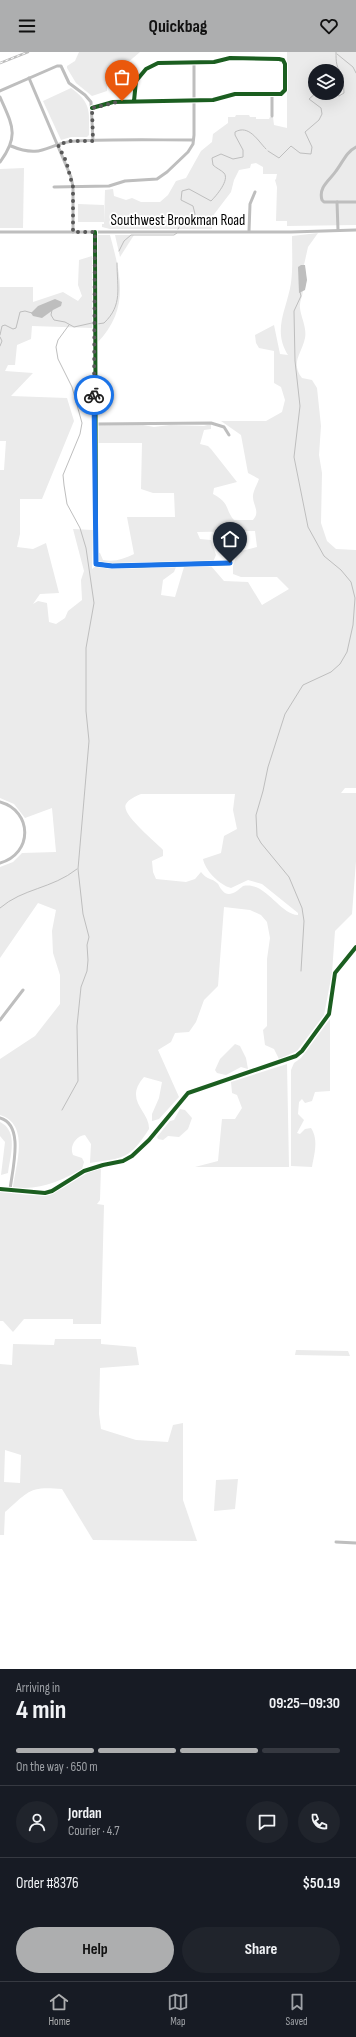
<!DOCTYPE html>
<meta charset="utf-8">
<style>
:root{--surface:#171b24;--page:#20242c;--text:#f1f3f6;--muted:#9ea1a6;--line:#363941;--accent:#adaeaf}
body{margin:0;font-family:"Sofia Sans Condensed",sans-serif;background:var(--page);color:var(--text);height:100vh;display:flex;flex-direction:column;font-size:15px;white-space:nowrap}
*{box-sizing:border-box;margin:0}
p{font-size:13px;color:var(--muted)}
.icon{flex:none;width:22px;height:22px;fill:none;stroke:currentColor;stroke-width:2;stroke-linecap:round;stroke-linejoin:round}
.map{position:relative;height:1617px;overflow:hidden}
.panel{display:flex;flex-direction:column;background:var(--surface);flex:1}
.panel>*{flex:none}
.controls{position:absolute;left:308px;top:12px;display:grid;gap:8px}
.controls a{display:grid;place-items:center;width:36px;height:36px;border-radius:50%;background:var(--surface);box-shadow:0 4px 16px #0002;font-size:20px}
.pin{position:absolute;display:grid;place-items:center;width:34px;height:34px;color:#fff;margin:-41px -17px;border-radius:50% 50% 50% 0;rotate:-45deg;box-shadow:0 0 4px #0007}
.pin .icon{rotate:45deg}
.courier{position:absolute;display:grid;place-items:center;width:40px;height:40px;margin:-20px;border:3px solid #1a73e8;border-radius:50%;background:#fff;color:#222;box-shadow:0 1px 5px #0007}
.headline em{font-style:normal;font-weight:700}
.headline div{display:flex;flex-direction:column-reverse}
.headline{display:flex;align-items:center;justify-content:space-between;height:68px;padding:0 16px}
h1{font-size:26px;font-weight:700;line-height:30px}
.bar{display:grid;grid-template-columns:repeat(4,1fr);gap:6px 4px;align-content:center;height:48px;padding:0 16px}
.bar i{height:5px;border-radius:3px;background:var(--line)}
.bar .selected{background:var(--accent)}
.bar p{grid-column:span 4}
.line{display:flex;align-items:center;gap:10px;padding:0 16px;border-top:1px solid var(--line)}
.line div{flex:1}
.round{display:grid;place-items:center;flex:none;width:42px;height:42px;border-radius:21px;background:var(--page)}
.cta{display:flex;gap:8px;margin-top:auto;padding:8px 16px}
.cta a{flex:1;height:46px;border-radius:24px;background:var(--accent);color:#111;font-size:16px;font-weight:700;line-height:46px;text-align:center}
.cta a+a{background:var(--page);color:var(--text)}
header{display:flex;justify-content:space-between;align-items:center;height:52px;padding:0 16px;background:var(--accent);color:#111;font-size:18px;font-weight:700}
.dock{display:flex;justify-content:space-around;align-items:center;height:56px;border-top:1px solid var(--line);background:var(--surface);font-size:11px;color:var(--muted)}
.dock a{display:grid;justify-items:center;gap:2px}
.dock .selected{color:var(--accent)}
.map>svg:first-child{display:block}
</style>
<header><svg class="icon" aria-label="menu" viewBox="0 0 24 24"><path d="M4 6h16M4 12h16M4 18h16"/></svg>Quickbag<svg class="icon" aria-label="heart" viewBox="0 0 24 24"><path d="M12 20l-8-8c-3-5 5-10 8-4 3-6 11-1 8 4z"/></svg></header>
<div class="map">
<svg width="356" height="1617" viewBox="0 0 356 1617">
<rect width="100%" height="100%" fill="#fff"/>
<g fill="#ebebeb" fill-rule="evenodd">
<polygon points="79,0 140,0 113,23 112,31 107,32 107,39 92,44 76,31 67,16 67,14 75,9"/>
<path d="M 287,0 L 356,0 L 356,173 L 287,174 L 287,169 L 276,169 L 277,135 L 275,128 L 276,127 L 277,122 L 263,122 L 263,115 L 256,111 L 251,112 L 250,116 L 239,118 L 234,128 L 231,140 L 212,165 L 212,177 L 110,177 L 102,175 L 102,172 L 104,172 L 105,138 L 113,137 L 114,144 L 126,148 L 132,146 L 141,150 L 160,150 L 168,143 L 176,129 L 186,126 L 201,99 L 212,90 L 213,82 L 228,71 L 228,65 L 235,65 L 236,63 L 249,63 L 250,65 L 256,65 L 256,67 L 269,67 L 270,65 L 273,65 L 274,73 L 287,76 ZM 315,19 L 337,19 L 337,41 L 315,41 Z"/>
<path d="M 71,36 C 92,51 89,60 89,83 L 87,85 L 71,85 L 61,88 L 43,49 Z"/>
<polygon points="24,116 23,176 0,176 0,117"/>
<polygon points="78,152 104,153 104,170 78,170"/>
<path d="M 318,181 L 308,195 L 304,213 L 301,213 C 302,221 304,230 303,238 C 303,244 299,250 300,256 C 301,266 307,275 305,286 C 302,301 290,311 302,326 L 312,328 L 317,336 L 321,374 L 319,403 L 322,421 L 321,471 L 327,489 L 336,497 L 356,498 L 356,736 L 345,736 L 341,741 L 356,741 L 356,809 L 352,862 L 335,879 L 332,921 L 324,963 L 297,999 L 279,1007 L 274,997 L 265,993 L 263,978 L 267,974 L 267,907 L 270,886 L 267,870 L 261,863 L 250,858 L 224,855 L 218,934 L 204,948 L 196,970 L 189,980 L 175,981 L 171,990 L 158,998 L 179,1045 L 159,1067 L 152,1069 L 152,1062 L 159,1046 L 162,1030 L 144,1025 C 123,1049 150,1059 149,1077 C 130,1107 124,1106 90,1111 L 91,1092 L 85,1083 C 76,1084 69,1094 73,1103 L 82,1106 L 84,1110 L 82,1117 C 60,1129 40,1139 13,1135 C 16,1112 30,1072 0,1063 L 0,1007 L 35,984 L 60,952 L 60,923 L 53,901 L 52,879 L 56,858 L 38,851 L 0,906 L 0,815 L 13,810 L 22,801 L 56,800 L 52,756 L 25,766 L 14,752 L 0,746 L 0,418 L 4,418 L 6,389 L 0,389 L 0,235 L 33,235 L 33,250 L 63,240 L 78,249 L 82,244 L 78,233 L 79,208 L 92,204 L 93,276 L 32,274 L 31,287 L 17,293 L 15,313 L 8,313 L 5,319 L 33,321 L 11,344 L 67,346 L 74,369 L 42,447 L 20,447 L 20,482 L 17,495 L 33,497 L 46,491 L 59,541 L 40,542 L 33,552 L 38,549 L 47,551 L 49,570 L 56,572 L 65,566 L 68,559 L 82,548 L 81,528 L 84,519 L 73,477 L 93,478 L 92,517 L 97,513 L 176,515 L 174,520 L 163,528 L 161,543 L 175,545 L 184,515 L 211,514 L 224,529 L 248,530 L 262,553 L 289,537 L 277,525 L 241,525 L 233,522 L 233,514 L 238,500 L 257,495 L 255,479 L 197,480 L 200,487 L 211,488 L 216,503 L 213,510 L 113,513 L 98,511 L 97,500 L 100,501 L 103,508 C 116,510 123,507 134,502 L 127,465 L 175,465 L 174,441 L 153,441 L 141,437 L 142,391 L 97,391 L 97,373 L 143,373 L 154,375 L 170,373 L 204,374 L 211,372 L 211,377 L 204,378 L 200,392 L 208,394 L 211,397 L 237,430 L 214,436 L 213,442 C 231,452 224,456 234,468 L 253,468 C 261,459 252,453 253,443 C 254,437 257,433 259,427 L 248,421 L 241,383 L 221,369 L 266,369 L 282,360 L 285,348 L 281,335 L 274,331 L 274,299 L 259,296 L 256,291 L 255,283 L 274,273 L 280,302 L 288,303 C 272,278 287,257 291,231 C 293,216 292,199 292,184 ZM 141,742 L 235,742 L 233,758 L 237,777 L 224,784 L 221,801 L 203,807 C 205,818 218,831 228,835 L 231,836 L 248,828 L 262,832 L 298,861 L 298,863 C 279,862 266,829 243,834 C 236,840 228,847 221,837 C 219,835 219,832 217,831 C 212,826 207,828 201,820 L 195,827 L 186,830 L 156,827 L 153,820 L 152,809 L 163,804 L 163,798 C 156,790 120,762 126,752 C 129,747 136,744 141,742 Z"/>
<path d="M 96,183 L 110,183 C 121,224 130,257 97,291 L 95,249 Z"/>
<polygon points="115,183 134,183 120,205"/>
<path d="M 330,967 L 330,1039 L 315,1040 L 312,1049 L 305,1051 L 302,1047 L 299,1050 L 298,1062 L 304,1068 L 297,1081 L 300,1082 L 305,1077 L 311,1076 C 319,1088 314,1103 312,1115 L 291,1114 L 291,1018 L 294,1011 L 301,1006 Z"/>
<polygon points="235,992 240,994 246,1006 248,1017 241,1015 226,1023 217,1021 215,1018 220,1007"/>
<polygon points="287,1012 289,1115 195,1115 218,1109 222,1067 235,1067 242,1056 237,1043 232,1041 231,1030"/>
<polygon points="180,1057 185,1058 192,1066 188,1077 179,1085 168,1084 163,1088 158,1087 157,1085 170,1069 174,1068"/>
<path d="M 0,1070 C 19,1079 10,1105 8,1121 L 1,1123 L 5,1090 L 0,1084 Z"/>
<path d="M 101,1115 L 100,1148 L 97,1152 L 104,1153 L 101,1272 L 73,1272 L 73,1267 L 24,1267 L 13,1280 L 3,1269 L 0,1269 L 0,1140 C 16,1141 35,1146 51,1141 C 67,1136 82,1121 101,1115 Z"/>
<path d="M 55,1287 L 101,1287 L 101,1292 L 136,1295 L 139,1313 L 100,1316 L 99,1362 L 101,1377 L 136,1388 L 168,1390 L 173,1373 L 183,1371 L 183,1448 L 197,1489 L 93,1488 L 62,1437 C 29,1434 29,1439 5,1460 L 4,1483 L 0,1483 L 0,1312 L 12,1313 L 13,1292 L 54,1293 ZM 5,1398 L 21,1403 L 20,1431 L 4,1430 Z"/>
<polygon points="296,1298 348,1299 350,1304 295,1303"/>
<polygon points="238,1427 235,1457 214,1459 216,1428"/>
</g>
<g fill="#bebebe">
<polygon points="301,213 305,213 307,228 305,238 299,241 298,215"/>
<polygon points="55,247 62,250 61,254 53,258 42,266 33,264 31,261 38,254"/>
</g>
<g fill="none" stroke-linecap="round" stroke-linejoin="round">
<g stroke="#bebebe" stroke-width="1">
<polyline points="337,2 353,15 356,21"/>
<path d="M 332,41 L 339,44 L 344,41 L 343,23 C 336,16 336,10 336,0"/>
<polyline points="268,99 279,106 291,94 300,101 311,102 312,95 305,80 319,68 322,62 321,56 309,47 316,41"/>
<path d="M 178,177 C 181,169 192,170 195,162 L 193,154 L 181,148 L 182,139 L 189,137 L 211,149 C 216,144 230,128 224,121 C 221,118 216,116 213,113 L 212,106 L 221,102 L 233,107 L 243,105 L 243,98 L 235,83 L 235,80 C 249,72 258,89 266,97"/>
<polyline points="119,199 124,189 131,183 174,183 177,181"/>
<polyline points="300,240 301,244 294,259 295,309 300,354 294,405 308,475 324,504 341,518 351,530 355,546 353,573 347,600 340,612 331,620 303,633 285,662 268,715 263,739 256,763 257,784 261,791 289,825 302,856 304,869 301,919"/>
<polyline points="52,258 51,263 54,268 65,270 74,275 92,271"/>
<path d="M 97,272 L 104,271 C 123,253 117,236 117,211"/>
<polyline points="0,283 2,274 5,273 13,277 16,276 20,260 25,259 32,261"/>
<polyline points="0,285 2,289 0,294"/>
<path d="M 0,856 C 23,836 52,837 77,817"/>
<polyline points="62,1058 78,1029 77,974 81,935 87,919 88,908 87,893 89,885 83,862 78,817 89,689 86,659 86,596 94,551 86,496 80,476 67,452 64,433 63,423 80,382 82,371 72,335 58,307 56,295 58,288 69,273"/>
</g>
<g stroke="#bebebe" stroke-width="3">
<polyline points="29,26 71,125 73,135 73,180"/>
<polyline points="0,39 57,14 61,14 69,31 85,43 91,50 93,89"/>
<polyline points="272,42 272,64"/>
<path d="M 0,45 C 12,73 20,83 0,110"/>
<polyline points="92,56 113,50 213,48 235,42 281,42 285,38 285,12 283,8 279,7 230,6 214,10 158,11 146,17 136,29 134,49"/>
<path d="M 11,94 C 44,108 48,90 76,89 C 115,87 154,88 193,88"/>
<path d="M 356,95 C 346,100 343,110 336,119 C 330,128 318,135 322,148 L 324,150 L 356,150"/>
<polyline points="54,135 109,134 125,129 157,127 167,120 188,100 193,92 194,83 194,10"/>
<polyline points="337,150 338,178"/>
<polyline points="249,179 250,152 255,140"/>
<polyline points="0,180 291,180 356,178"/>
<polyline points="95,180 96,512 112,514 230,511"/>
<polyline points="95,372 211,371 224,375 229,383"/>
<path d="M 0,750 C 33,759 33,802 0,811"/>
<polyline points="0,968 23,938"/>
<path d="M 0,1066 C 25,1073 12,1118 10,1138"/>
<polyline points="0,1137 45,1141 52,1139 84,1119 103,1113 123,1109 132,1104 149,1088 188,1041 296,1004 302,999 329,962 335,921 356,895"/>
<polyline points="336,1490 356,1491"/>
</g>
<defs>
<polyline id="rail" points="0,11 28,0"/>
</defs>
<use href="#rail" stroke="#bebebe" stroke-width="2.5"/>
<use href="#rail" stroke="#fff" stroke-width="1" stroke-dasharray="3" stroke-linecap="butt"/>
<defs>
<g id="cycleway">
<polyline points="92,56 113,50 213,48 235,42 281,42 285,38 285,12 283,8 279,7 230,6 214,10 158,11 146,17 136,29 134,49"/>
<polyline points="95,180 96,512 112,514 230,511"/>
<polyline points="0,1137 45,1141 52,1139 84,1119 103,1113 123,1109 132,1104 149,1088 188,1041 296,1004 302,999 329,962 335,921 356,895"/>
</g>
</defs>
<use href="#cycleway" stroke="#fff" stroke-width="6"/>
<use href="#cycleway" stroke="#1b5e20" stroke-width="4"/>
</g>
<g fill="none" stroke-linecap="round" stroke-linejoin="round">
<polyline stroke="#595959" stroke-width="4" stroke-dasharray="0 7.2" points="94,343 95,180 73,180 73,135 66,109 58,93 70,89 93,89 92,56 122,49"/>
<polyline stroke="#1a73e8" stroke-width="5" points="94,343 96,512 112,514 230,511"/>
</g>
<g text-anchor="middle" stroke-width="3.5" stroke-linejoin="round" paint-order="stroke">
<g font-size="15" fill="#000" stroke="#fff">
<text x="178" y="173">Southwest Brookman Road</text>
</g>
</g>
</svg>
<div class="controls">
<a><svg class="icon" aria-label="layers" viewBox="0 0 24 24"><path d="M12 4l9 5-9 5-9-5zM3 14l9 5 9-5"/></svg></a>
</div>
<div class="pin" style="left:122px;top:49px;background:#ea580c"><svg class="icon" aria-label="bag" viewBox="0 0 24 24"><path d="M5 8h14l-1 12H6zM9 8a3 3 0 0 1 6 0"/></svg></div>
<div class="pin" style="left:230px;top:511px;background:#1f2937"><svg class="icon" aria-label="home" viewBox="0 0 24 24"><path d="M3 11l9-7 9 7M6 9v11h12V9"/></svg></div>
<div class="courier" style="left:94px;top:343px"><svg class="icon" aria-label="bike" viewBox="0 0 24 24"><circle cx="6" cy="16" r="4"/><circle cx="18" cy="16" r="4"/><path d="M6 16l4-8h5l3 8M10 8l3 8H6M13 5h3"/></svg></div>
</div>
<section class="panel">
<div class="headline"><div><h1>4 min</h1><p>Arriving in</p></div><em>09:25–09:30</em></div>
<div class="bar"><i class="selected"></i><i class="selected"></i><i class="selected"></i><i></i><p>On the way · 650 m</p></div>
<div class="line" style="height:72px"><a class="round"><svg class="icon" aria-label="person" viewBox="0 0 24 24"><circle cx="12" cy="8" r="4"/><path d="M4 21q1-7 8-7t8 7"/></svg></a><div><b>Jordan</b><p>Courier · 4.7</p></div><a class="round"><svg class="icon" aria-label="chat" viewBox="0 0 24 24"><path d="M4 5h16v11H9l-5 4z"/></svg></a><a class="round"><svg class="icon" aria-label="phone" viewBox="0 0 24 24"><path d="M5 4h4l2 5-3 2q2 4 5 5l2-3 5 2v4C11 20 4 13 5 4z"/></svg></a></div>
<div class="line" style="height:52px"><div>Order #8376</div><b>$50.19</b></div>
<div class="cta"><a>Help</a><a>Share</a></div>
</section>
<nav class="dock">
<a class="selected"><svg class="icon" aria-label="home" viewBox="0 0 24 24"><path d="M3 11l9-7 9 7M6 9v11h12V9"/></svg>Home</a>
<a><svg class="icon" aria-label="map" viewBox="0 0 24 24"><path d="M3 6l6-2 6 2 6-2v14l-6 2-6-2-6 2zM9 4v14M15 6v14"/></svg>Map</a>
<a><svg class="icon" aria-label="saved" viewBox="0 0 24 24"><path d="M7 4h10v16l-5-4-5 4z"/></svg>Saved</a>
</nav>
